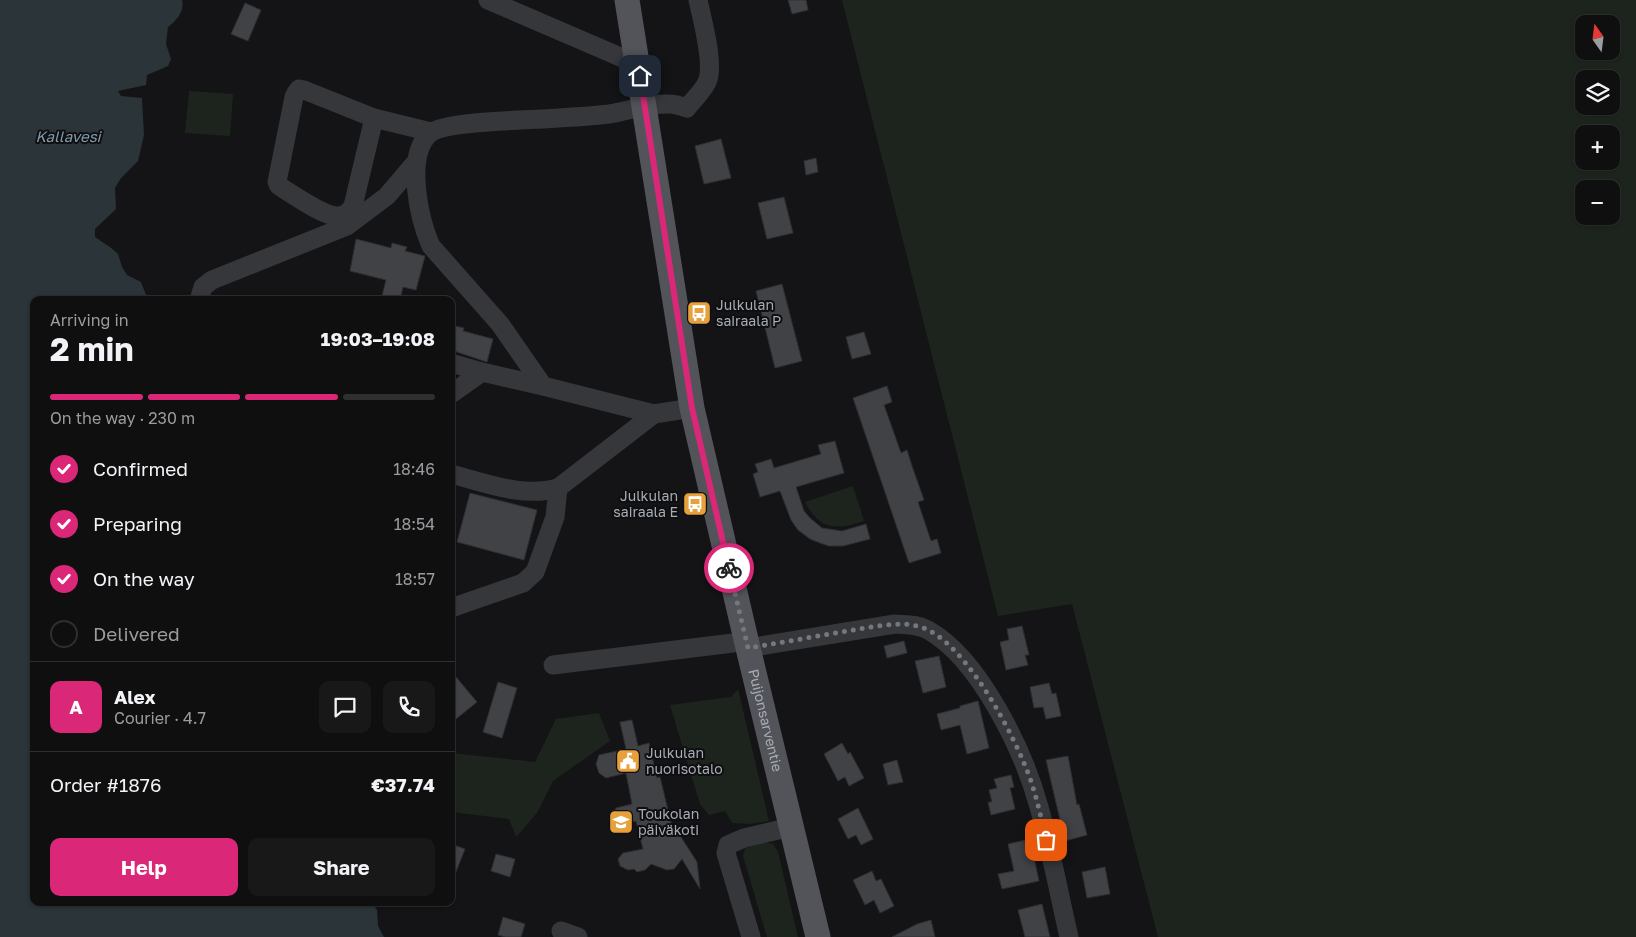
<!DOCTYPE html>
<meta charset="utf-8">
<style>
:root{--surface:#0f0f10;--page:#181819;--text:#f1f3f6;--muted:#9b9c9f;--line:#2f2f30;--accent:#db2777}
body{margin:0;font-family:"Golos Text",sans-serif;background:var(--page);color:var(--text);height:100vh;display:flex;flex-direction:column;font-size:19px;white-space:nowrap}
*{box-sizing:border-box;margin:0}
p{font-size:16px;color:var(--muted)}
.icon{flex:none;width:28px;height:28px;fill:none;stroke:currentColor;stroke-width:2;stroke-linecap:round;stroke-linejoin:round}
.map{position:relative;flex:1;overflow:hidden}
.sheet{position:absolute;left:30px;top:296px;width:425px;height:610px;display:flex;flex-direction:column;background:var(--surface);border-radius:10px;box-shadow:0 1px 4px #0004,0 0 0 1px var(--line)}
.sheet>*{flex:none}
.needle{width:32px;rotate:346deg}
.controls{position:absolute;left:1575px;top:15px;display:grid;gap:10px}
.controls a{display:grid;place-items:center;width:45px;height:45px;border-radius:10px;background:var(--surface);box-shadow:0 1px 4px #0004,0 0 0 1px var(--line);font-size:25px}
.pin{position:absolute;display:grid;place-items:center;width:42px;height:42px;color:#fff;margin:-21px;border-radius:10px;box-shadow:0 2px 8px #0006}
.courier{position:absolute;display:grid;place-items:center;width:50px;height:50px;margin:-25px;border:4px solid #db2777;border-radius:50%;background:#fff;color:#222;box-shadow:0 1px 6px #0007}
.summary em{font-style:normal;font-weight:700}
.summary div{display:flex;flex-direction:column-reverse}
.summary{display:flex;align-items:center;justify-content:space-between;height:85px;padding:0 20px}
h1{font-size:32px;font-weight:700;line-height:38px}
.bar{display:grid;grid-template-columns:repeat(4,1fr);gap:8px 5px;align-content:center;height:60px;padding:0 20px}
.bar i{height:6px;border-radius:4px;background:var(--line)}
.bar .current{background:var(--accent)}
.bar p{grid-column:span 4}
.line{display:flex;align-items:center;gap:12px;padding:0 20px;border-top:1px solid var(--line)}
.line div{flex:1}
.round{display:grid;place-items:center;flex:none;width:52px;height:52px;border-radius:10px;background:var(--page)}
ol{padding:0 20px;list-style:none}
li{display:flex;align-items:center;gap:15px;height:55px}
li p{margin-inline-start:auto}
li .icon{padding:5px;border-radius:50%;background:var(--accent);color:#fff;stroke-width:4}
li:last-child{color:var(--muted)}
li i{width:28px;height:28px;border:2px solid var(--line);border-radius:50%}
.cta{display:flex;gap:10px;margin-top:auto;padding:10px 20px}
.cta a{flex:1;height:58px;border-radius:10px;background:var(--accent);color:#fff;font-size:20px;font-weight:700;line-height:58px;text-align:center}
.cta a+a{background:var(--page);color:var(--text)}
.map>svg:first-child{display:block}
</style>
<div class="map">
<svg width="1636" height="937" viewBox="0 0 1636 937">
<rect width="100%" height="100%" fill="#141416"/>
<g fill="#1d241d" fill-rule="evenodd">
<path d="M 842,0 L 1636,0 L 1636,937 L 1158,937 L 1072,604 L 998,616 ZM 1584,24 L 1611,24 L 1611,51 L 1584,51 ZM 1584,79 L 1611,79 L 1611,106 L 1584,106 ZM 1584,134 L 1611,134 L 1611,161 L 1584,161 ZM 1584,189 L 1611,189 L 1611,216 L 1584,216 Z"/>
<polygon points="189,91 233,94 230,136 185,133"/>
<path d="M 853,486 L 864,521 C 837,530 820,531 805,502 Z"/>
<polygon points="738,689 769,821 748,824 732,823 725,811 709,815 700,804 670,705 731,697"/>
<polygon points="599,713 610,741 553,781 537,813 516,837 509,819 451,812 451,784 453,783 454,762 451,761 451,753 535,762 556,719"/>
<polygon points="763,842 773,844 778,852 798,937 767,937 743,856 745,848"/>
</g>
<path fill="#2b3439" d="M 0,0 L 182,0 C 185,11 176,21 168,27 L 166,44 L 171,59 L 168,66 L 147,75 L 146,85 L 118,91 L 121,96 L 142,98 L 144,135 L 138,161 L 121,178 L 115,188 L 116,209 L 95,229 L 95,237 L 110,247 L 118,254 L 122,267 L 127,275 L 141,282 L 148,300 L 34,300 L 34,902 L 372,903 L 377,910 L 378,926 L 384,937 L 0,937 Z"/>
<g fill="#414246" stroke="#2e2f32">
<polygon points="788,0 806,0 808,10 792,14"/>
<polygon points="245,3 261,10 248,41 231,34"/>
<polygon points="721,139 731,178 704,184 695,146"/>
<polygon points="816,158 818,172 806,175 804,161"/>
<polygon points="784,197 793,233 767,239 758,203"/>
<polygon points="356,239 391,248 392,243 407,247 405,251 425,256 416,290 403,287 400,300 381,300 386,280 350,271"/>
<polygon points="782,284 802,361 775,368 756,291"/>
<polygon points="451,325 464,328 463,331 493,339 487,362 451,350"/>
<polygon points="864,332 871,354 852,359 846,337"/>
<polygon points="887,386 892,402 884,405 901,453 907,450 912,466 924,500 918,502 931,541 937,539 941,553 909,563 853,398"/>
<polygon points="835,441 844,473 796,487 804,511 810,518 822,528 842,531 866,524 870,539 843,546 829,546 820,543 810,539 798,530 791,520 780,491 760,497 753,474 758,472 755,464 771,459 774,468 821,454 818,445"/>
<polygon points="470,493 537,510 524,560 457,542"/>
<polygon points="1022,626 1029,655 1025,655 1028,665 1006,670 1000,642 1009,640 1007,629"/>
<polygon points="904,641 907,653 887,658 884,646"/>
<polygon points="939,656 946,687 923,693 915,661"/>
<polygon points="451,671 477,702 451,723"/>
<polygon points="498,682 517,688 502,738 483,732"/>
<polygon points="1049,683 1052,694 1056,693 1061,716 1046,719 1043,707 1034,708 1030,687"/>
<polygon points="978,701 989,748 967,754 960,725 941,730 937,714 960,708 960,706"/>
<polygon points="632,720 638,746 649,743 657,778 660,777 674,835 679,834 697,862 700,889 682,859 674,869 667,870 651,864 645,870 637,872 634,869 628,870 620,866 618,859 623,853 643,849 636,821 621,825 616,822 614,813 616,808 632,804 626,773 606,778 599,773 596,764 599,755 626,749 620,722"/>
<polygon points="842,743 848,754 850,752 864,778 849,786 845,777 838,781 824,754"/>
<polygon points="1068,756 1077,805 1079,804 1087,835 1065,841 1046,760"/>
<polygon points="897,760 903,782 888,785 883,764"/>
<polygon points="1011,775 1014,787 1010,788 1015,809 991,815 988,802 992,802 989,790 997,788 994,779"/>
<polygon points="858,808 873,839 861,845 856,835 848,839 838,819"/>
<polygon points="1030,839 1039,881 1002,889 998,874 1014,871 1008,844"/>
<polygon points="451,844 465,849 452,882 451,882"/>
<polygon points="496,854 515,859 510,877 491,871"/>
<polygon points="1105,867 1110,894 1087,898 1082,872"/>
<polygon points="872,871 876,881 881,879 894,906 880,913 874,900 865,905 853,880"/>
<polygon points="1042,904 1050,937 1025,937 1018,910"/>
<polygon points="503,917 525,924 521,937 505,937 498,935"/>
<polygon points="931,920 935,937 892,937 917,924"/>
</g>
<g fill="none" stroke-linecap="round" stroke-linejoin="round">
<g stroke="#36373b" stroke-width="19">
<polyline points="488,0 639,65"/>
<path d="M 374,118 L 353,206 C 349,212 345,216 337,216 C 323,216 292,194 279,186 L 277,182 L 294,97 L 296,93 L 299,89 L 304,90 L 374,118 L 431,132"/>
<polyline points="199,300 203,287 212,280 347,226 387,196 416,162"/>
<polyline points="451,363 482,372 543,386"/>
<polyline points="451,394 482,372"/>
<path d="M 654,414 L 543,386 L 500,324 L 431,246 C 419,219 405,157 429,134 C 440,124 488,122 503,121 C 538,119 574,118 609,114 C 629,111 649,103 669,104 C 675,104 681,106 687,108 C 693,100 703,91 707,82 C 715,65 702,19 698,0"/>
<path d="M 451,474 C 486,483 523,498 558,488 L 654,414 L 692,408"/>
<polyline points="451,608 523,583 535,572 555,517 558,488"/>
<path d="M 748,648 L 895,624 C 906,625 918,624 928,630 C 980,659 1024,752 1039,807 C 1051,850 1059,894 1069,937"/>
<polyline points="553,665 733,643"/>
<polyline points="561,931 578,937"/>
<polyline points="751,937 726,853 728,845 744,838 791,827"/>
</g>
<path stroke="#52545a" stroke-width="25" id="s1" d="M 627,0 L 692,408 L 748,648 L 818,937"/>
</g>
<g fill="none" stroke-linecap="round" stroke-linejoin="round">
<path stroke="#74777d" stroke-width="5" stroke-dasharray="0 9" d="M 729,568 L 748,648 L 877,626 C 893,624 910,622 926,629 C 969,648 1016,738 1031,781 C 1037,800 1042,820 1046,840"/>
<polyline stroke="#db2777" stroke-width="6" points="640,76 692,408 729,568"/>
</g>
<defs>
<symbol id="bus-square" viewBox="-11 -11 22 22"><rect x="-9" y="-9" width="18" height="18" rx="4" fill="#e6a13c" stroke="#0f0f11"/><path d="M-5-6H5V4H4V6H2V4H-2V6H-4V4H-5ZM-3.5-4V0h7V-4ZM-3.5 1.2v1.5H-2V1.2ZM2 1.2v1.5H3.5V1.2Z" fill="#fff"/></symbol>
<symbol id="civic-square" viewBox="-11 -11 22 22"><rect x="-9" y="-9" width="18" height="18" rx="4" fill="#e6a13c" stroke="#0f0f11"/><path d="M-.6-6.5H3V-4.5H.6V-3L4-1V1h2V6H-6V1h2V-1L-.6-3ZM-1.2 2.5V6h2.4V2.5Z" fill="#fff"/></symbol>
<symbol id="school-square" viewBox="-11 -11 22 22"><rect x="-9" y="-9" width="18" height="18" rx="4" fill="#e6a13c" stroke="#0f0f11"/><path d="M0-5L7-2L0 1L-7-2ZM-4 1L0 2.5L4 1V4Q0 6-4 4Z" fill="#fff"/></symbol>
</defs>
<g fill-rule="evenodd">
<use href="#bus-square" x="685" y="299" width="28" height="28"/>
<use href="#bus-square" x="681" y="490" width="28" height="28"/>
<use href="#civic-square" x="614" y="747" width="28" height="28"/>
<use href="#school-square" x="607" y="808" width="28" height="28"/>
</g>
<g text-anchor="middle" stroke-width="4" stroke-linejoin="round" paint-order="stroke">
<g font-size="14" fill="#a7acb5" stroke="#0f0f11" text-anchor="start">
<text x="716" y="310">Julkulan<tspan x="716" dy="16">sairaala P</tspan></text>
<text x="678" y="501" text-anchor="end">Julkulan<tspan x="678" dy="16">sairaala E</tspan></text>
<text x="646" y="758">Julkulan<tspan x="646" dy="16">nuorisotalo</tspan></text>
<text x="638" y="819">Toukolan<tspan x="638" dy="16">päiväkoti</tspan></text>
</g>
<g font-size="14" fill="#a7acb5" stroke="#0f0f11">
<text dy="5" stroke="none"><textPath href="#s1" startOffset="734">Puijonsarventie</textPath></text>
</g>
<g font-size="15" font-style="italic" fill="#809cae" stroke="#0f0f11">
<text x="68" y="142">Kallavesi</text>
</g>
</g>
</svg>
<div class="controls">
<a><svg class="needle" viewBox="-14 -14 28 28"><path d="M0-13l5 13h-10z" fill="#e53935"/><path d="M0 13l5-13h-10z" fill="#9b9c9f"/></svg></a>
<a><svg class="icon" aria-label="layers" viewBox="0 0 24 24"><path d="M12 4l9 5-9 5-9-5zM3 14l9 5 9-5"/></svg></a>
<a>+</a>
<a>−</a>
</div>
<div class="pin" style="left:1046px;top:840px;background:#ea580c"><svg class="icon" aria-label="bag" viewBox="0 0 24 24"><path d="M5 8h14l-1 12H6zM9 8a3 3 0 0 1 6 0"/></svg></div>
<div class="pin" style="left:640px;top:76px;background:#1f2937"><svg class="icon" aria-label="home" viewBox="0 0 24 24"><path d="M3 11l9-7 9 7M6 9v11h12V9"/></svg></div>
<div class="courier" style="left:729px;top:568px"><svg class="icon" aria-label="bike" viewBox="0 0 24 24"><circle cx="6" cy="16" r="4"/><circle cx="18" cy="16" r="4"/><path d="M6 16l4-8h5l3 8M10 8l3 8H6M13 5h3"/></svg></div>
<section class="sheet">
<div class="summary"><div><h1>2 min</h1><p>Arriving in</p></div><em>19:03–19:08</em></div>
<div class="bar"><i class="current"></i><i class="current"></i><i class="current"></i><i></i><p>On the way · 230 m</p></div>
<ol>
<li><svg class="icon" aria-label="check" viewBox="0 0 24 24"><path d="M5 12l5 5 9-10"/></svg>Confirmed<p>18:46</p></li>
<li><svg class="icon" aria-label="check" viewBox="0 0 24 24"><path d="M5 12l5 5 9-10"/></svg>Preparing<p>18:54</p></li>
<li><svg class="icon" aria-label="check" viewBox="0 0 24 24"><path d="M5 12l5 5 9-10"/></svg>On the way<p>18:57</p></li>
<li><i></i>Delivered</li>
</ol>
<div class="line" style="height:90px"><b class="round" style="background:var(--accent);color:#fff">A</b><div><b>Alex</b><p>Courier · 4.7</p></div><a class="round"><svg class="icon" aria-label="chat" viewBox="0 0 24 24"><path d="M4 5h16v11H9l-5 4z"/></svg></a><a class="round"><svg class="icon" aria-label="phone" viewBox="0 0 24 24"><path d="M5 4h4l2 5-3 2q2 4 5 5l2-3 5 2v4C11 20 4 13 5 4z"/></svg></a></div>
<div class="line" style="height:65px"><div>Order #1876</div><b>€37.74</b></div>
<div class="cta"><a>Help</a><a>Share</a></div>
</section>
</div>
